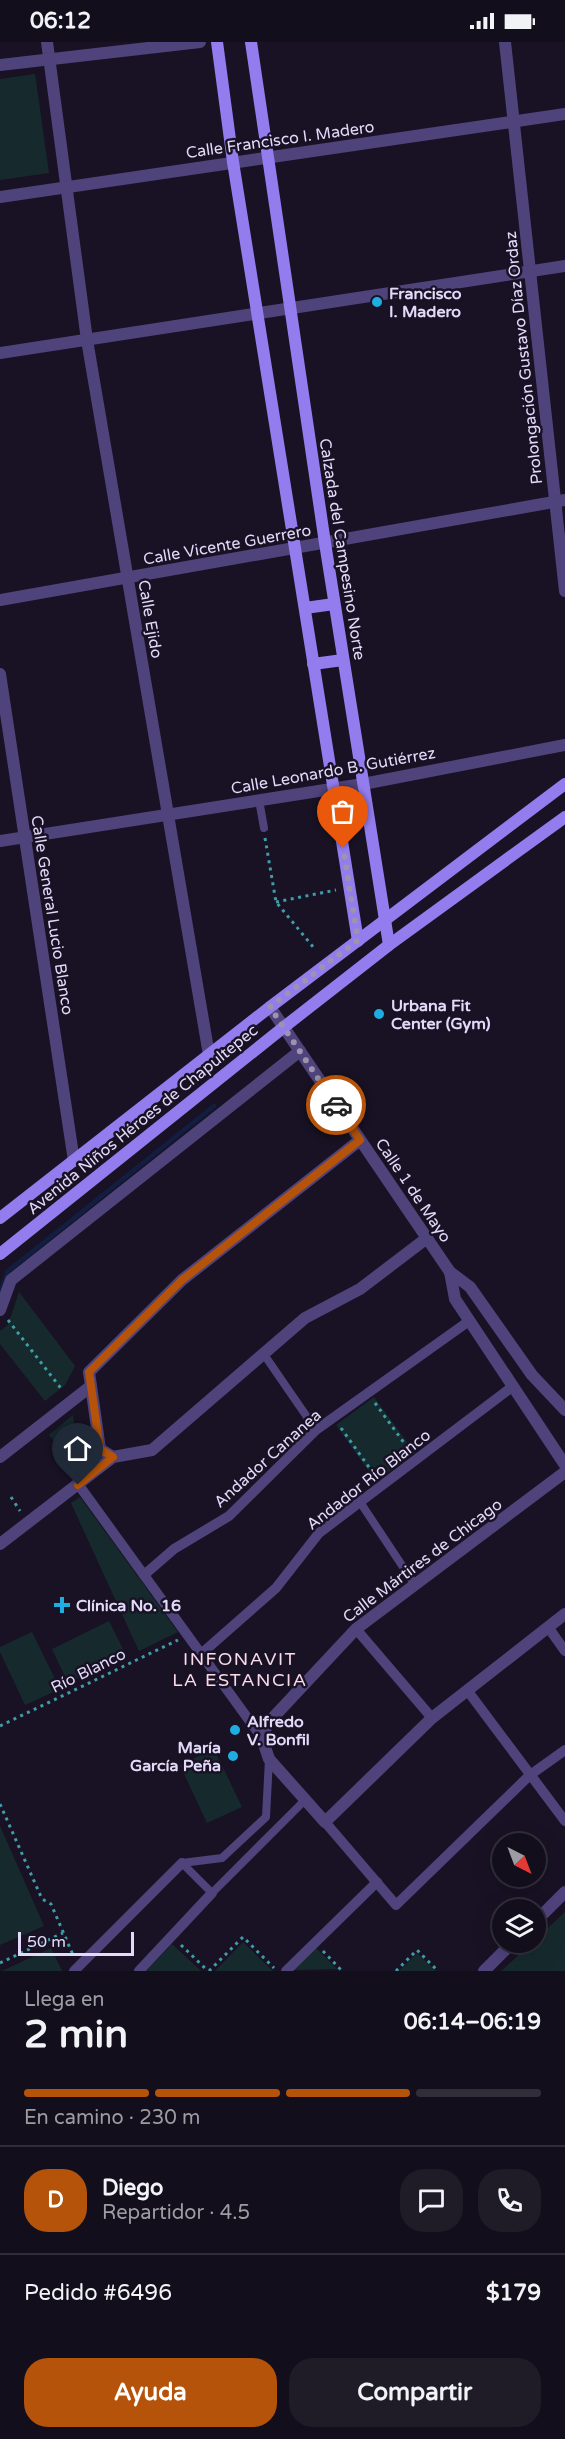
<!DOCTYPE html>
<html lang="es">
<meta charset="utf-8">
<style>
:root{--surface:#120e1b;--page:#1f1c28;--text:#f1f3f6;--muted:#9c9ca3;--line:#312e3a;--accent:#b45309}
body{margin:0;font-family:"Varela Round",sans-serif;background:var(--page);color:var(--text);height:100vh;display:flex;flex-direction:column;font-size:22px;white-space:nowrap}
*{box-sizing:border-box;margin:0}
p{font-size:20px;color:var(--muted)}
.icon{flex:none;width:33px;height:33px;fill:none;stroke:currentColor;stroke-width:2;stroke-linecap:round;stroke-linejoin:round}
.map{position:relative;height:1929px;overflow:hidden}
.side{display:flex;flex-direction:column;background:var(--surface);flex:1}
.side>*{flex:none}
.needle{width:39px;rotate:138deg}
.fabs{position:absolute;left:492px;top:1791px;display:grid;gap:12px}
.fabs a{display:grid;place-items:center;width:54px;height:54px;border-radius:50%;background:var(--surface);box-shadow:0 6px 24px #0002,0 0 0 2px var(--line);font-size:30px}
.scale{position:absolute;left:18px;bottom:15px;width:116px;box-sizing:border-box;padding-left:6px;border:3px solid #e3dafa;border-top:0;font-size:16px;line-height:21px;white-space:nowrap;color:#e3dafa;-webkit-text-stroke:4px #181224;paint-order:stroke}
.pin{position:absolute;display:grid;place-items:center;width:51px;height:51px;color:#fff;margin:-62px -26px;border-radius:50% 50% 50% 0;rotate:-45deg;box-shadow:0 0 6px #0007}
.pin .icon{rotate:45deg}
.courier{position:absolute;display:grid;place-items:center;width:60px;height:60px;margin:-30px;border:4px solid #b45309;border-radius:50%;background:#fff;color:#222;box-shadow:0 2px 8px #0007}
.summary em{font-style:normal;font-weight:700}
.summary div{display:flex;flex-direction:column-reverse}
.summary{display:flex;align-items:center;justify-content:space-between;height:102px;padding:0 24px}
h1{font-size:39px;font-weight:700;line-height:45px}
.bar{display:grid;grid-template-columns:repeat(4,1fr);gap:9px 6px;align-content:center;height:72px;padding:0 24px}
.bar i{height:8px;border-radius:4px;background:var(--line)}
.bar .current{background:var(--accent)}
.bar p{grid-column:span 4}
.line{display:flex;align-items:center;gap:15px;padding:0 24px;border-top:2px solid var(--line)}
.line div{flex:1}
.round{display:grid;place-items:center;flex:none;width:63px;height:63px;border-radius:24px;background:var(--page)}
.action{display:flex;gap:12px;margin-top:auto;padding:12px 24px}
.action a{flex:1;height:69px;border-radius:24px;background:var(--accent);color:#fff;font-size:24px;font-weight:700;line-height:69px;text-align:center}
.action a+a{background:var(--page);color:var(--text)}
.status{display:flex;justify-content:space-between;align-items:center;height:42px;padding:0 30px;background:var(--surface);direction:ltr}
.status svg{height:16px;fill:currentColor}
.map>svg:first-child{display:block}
</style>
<div class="status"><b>06:12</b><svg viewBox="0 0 49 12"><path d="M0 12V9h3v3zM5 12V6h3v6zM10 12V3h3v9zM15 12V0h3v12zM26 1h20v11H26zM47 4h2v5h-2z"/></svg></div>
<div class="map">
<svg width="565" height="1929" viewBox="0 0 565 1929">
<rect width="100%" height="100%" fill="#181224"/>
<g fill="#162a2d">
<polygon points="35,32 49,131 0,138 0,37"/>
<polygon points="19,1250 75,1324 65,1343 45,1359 0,1302 0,1289 8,1283"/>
<polygon points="374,1355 415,1411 376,1439 336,1383"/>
<polygon points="73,1373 79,1429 49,1393"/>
<polygon points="80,1455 178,1590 139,1609 71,1461"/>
<polygon points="109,1579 126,1613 68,1641 52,1607"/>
<polygon points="32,1590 60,1647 25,1663 0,1610 0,1605"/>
<polygon points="214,1707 242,1765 207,1781 180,1723"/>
<polygon points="0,1784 44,1884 0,1903"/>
<polygon points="565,1870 565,1929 501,1929 532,1901 536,1900 536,1897"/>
<polygon points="243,1900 273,1929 215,1929"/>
<polygon points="172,1902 201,1929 146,1929"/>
<polygon points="51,1906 62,1929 2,1929"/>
<polygon points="316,1906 337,1927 293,1928"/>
<polygon points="417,1911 436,1929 399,1929"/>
</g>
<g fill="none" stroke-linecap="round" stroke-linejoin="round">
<polyline stroke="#131d41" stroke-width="4.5" points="0,1250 8,1229 214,1064"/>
<g stroke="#3f9da8" stroke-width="3" stroke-dasharray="3 4.5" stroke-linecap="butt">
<polyline points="265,796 276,860 314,906"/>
<polyline points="276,860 336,848"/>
<polyline points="8,1278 63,1349"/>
<polyline points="375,1361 410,1409"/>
<polyline points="341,1386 376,1435"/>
<polyline points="11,1455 20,1469"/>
<polyline points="0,1684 178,1598"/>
<polyline points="0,1762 42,1857 51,1862 73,1913"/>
<polyline points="181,1903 208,1929"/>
<polyline points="323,1909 342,1929"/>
<polyline points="0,1921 63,1891"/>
<polyline points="209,1929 243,1895 274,1926"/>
<polyline points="396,1929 417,1908 438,1929"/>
</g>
<g stroke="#4f437c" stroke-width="8">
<polyline points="259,758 264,786"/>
<polyline points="263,1311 316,1388"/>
<polyline points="360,1460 415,1543"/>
<polyline points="182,1821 212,1851 305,1758"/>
<polyline points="182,1821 222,1816 266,1775 269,1717"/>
</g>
<g stroke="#4f437c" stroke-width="10">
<polyline points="78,1442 262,1696"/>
<polyline points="144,1533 174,1507 229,1474 316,1388 469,1279"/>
<polyline points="548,1585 565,1609"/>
<polyline points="356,1587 432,1676"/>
<polyline points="201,1612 276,1546 319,1491 512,1345"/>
<polyline points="467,1648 565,1779"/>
<polyline points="325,1780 396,1863 530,1733 565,1708"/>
<polyline points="74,1929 182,1821"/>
<polyline points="139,1929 212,1851"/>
<polyline points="286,1929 377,1840"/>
</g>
<g stroke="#4f437c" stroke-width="12">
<polyline points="47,0 87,298 209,1013"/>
<polyline points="505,0 565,549"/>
<polyline points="0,23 200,0"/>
<polyline points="0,558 565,458"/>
<polyline points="0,632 74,1119"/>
<polyline points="0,799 363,742 565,703"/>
<polyline points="0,1268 11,1238 300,1009"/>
<polyline points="91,1344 100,1407 113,1415"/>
<polyline points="0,1415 91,1344 89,1330 182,1238 360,1098"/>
<polyline points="565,1430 356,1587 268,1681 262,1696 269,1717 325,1780 432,1676 565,1572"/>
<polyline points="0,1502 113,1415 152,1408 305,1276 360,1247 427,1196"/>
<polyline points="536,1879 565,1850"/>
<polyline points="484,1929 513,1900"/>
</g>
<g stroke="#4f437c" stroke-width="12">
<polyline points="0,155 565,72"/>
<polyline points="0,311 565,224"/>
<polyline points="270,965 450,1230 470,1245 532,1333 565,1368"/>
<polyline points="450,1230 455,1257 565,1423"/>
</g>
<g stroke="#937dee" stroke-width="12">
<polyline points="217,0 233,120 358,899"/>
<polyline points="251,0 325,501 389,903"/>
<polyline points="305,566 334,562"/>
<polyline points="313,622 343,618"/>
<polyline points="0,1176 270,965 565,742"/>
<polyline points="0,1212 284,985 389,903 565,775"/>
</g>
</g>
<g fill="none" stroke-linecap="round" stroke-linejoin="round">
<polyline stroke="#9c94af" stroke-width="6" stroke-dasharray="0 10.8" points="336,1063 270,965 358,898 343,806"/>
<polyline stroke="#b45309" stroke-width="8" points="78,1443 113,1415 100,1407 89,1330 182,1238 360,1098 336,1063"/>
</g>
<g fill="#1fade1" stroke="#181224" stroke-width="2">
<circle cx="377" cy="260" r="6"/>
<circle cx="379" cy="972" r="6"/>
<path d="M59 1554h6v6h6v6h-6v6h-6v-6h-6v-6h6z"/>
<circle cx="235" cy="1688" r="6"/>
<circle cx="233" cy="1714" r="6"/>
</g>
<g text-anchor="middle" stroke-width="5" stroke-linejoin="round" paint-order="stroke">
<g font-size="16" fill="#e3dafa" stroke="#181224">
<text transform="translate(280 97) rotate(-8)" y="6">Calle Francisco I. Madero</text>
<text transform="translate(523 316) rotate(-96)" y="6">Prolongación Gustavo Díaz Ordaz</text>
<text transform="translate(227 502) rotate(-10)" y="6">Calle Vicente Guerrero</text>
<text transform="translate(343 507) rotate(81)" y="6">Calzada del Campesino Norte</text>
<text transform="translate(151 577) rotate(80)" y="6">Calle Ejido</text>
<text transform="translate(333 728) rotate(-10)" y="6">Calle Leonardo B. Gutiérrez</text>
<text transform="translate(53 873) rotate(81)" y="6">Calle General Lucio Blanco</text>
<text transform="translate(142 1077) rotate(-39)" y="6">Avenida Niños Héroes de Chapultepec</text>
<text transform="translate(414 1148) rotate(56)" y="6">Calle 1 de Mayo</text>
<text transform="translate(267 1416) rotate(-42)" y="6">Andador Cananea</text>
<text transform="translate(368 1437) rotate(-38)" y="6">Andador Río Blanco</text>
<text transform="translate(422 1518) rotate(-37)" y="6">Calle Mártires de Chicago</text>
<text transform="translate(88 1628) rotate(-26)" y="6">Río Blanco</text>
</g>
<g font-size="16" font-weight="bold" fill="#e3dafa" stroke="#181224" text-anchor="start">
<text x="389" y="257">Francisco<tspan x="389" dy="18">I. Madero</tspan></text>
<text x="391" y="969">Urbana Fit<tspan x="391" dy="18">Center (Gym)</tspan></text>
<text x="76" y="1569">Clínica No. 16</text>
<text x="247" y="1685">Alfredo<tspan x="247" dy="18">V. Bonfil</tspan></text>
<text x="221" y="1711" text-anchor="end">María<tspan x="221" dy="18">García Peña</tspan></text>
</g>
<g font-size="18" letter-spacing="1.5" fill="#fadbea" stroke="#181224">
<text x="240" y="1623">INFONAVIT<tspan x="240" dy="21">LA ESTANCIA</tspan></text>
</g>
</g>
</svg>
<div class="fabs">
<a><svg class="needle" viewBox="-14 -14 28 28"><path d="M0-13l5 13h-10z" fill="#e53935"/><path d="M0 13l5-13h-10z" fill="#9c9ca3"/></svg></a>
<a><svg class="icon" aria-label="layers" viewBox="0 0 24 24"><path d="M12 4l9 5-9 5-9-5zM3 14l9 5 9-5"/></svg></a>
</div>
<div class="scale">50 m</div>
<div class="pin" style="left:343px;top:806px;background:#ea580c"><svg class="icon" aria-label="bag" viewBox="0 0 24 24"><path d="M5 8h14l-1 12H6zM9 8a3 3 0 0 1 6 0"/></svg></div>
<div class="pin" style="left:78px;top:1443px;background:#1f2937"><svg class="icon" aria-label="home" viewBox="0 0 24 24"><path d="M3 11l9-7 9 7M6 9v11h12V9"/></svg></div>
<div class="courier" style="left:336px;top:1063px"><svg class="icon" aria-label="car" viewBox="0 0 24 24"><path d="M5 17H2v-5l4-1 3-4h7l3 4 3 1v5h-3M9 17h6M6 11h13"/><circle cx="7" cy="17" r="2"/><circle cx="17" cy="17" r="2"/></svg></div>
</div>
<section class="side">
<div class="summary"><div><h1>2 min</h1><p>Llega en</p></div><em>06:14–06:19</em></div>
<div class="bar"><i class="current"></i><i class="current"></i><i class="current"></i><i></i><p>En camino · 230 m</p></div>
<div class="line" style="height:108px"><b class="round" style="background:var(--accent);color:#fff">D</b><div><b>Diego</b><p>Repartidor · 4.5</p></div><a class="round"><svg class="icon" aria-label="chat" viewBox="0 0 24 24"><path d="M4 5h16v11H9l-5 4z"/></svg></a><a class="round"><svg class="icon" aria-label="phone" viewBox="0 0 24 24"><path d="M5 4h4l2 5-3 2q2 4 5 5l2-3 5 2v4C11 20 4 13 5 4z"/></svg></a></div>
<div class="line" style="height:78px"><div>Pedido #6496</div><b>$179</b></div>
<div class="action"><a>Ayuda</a><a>Compartir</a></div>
</section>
